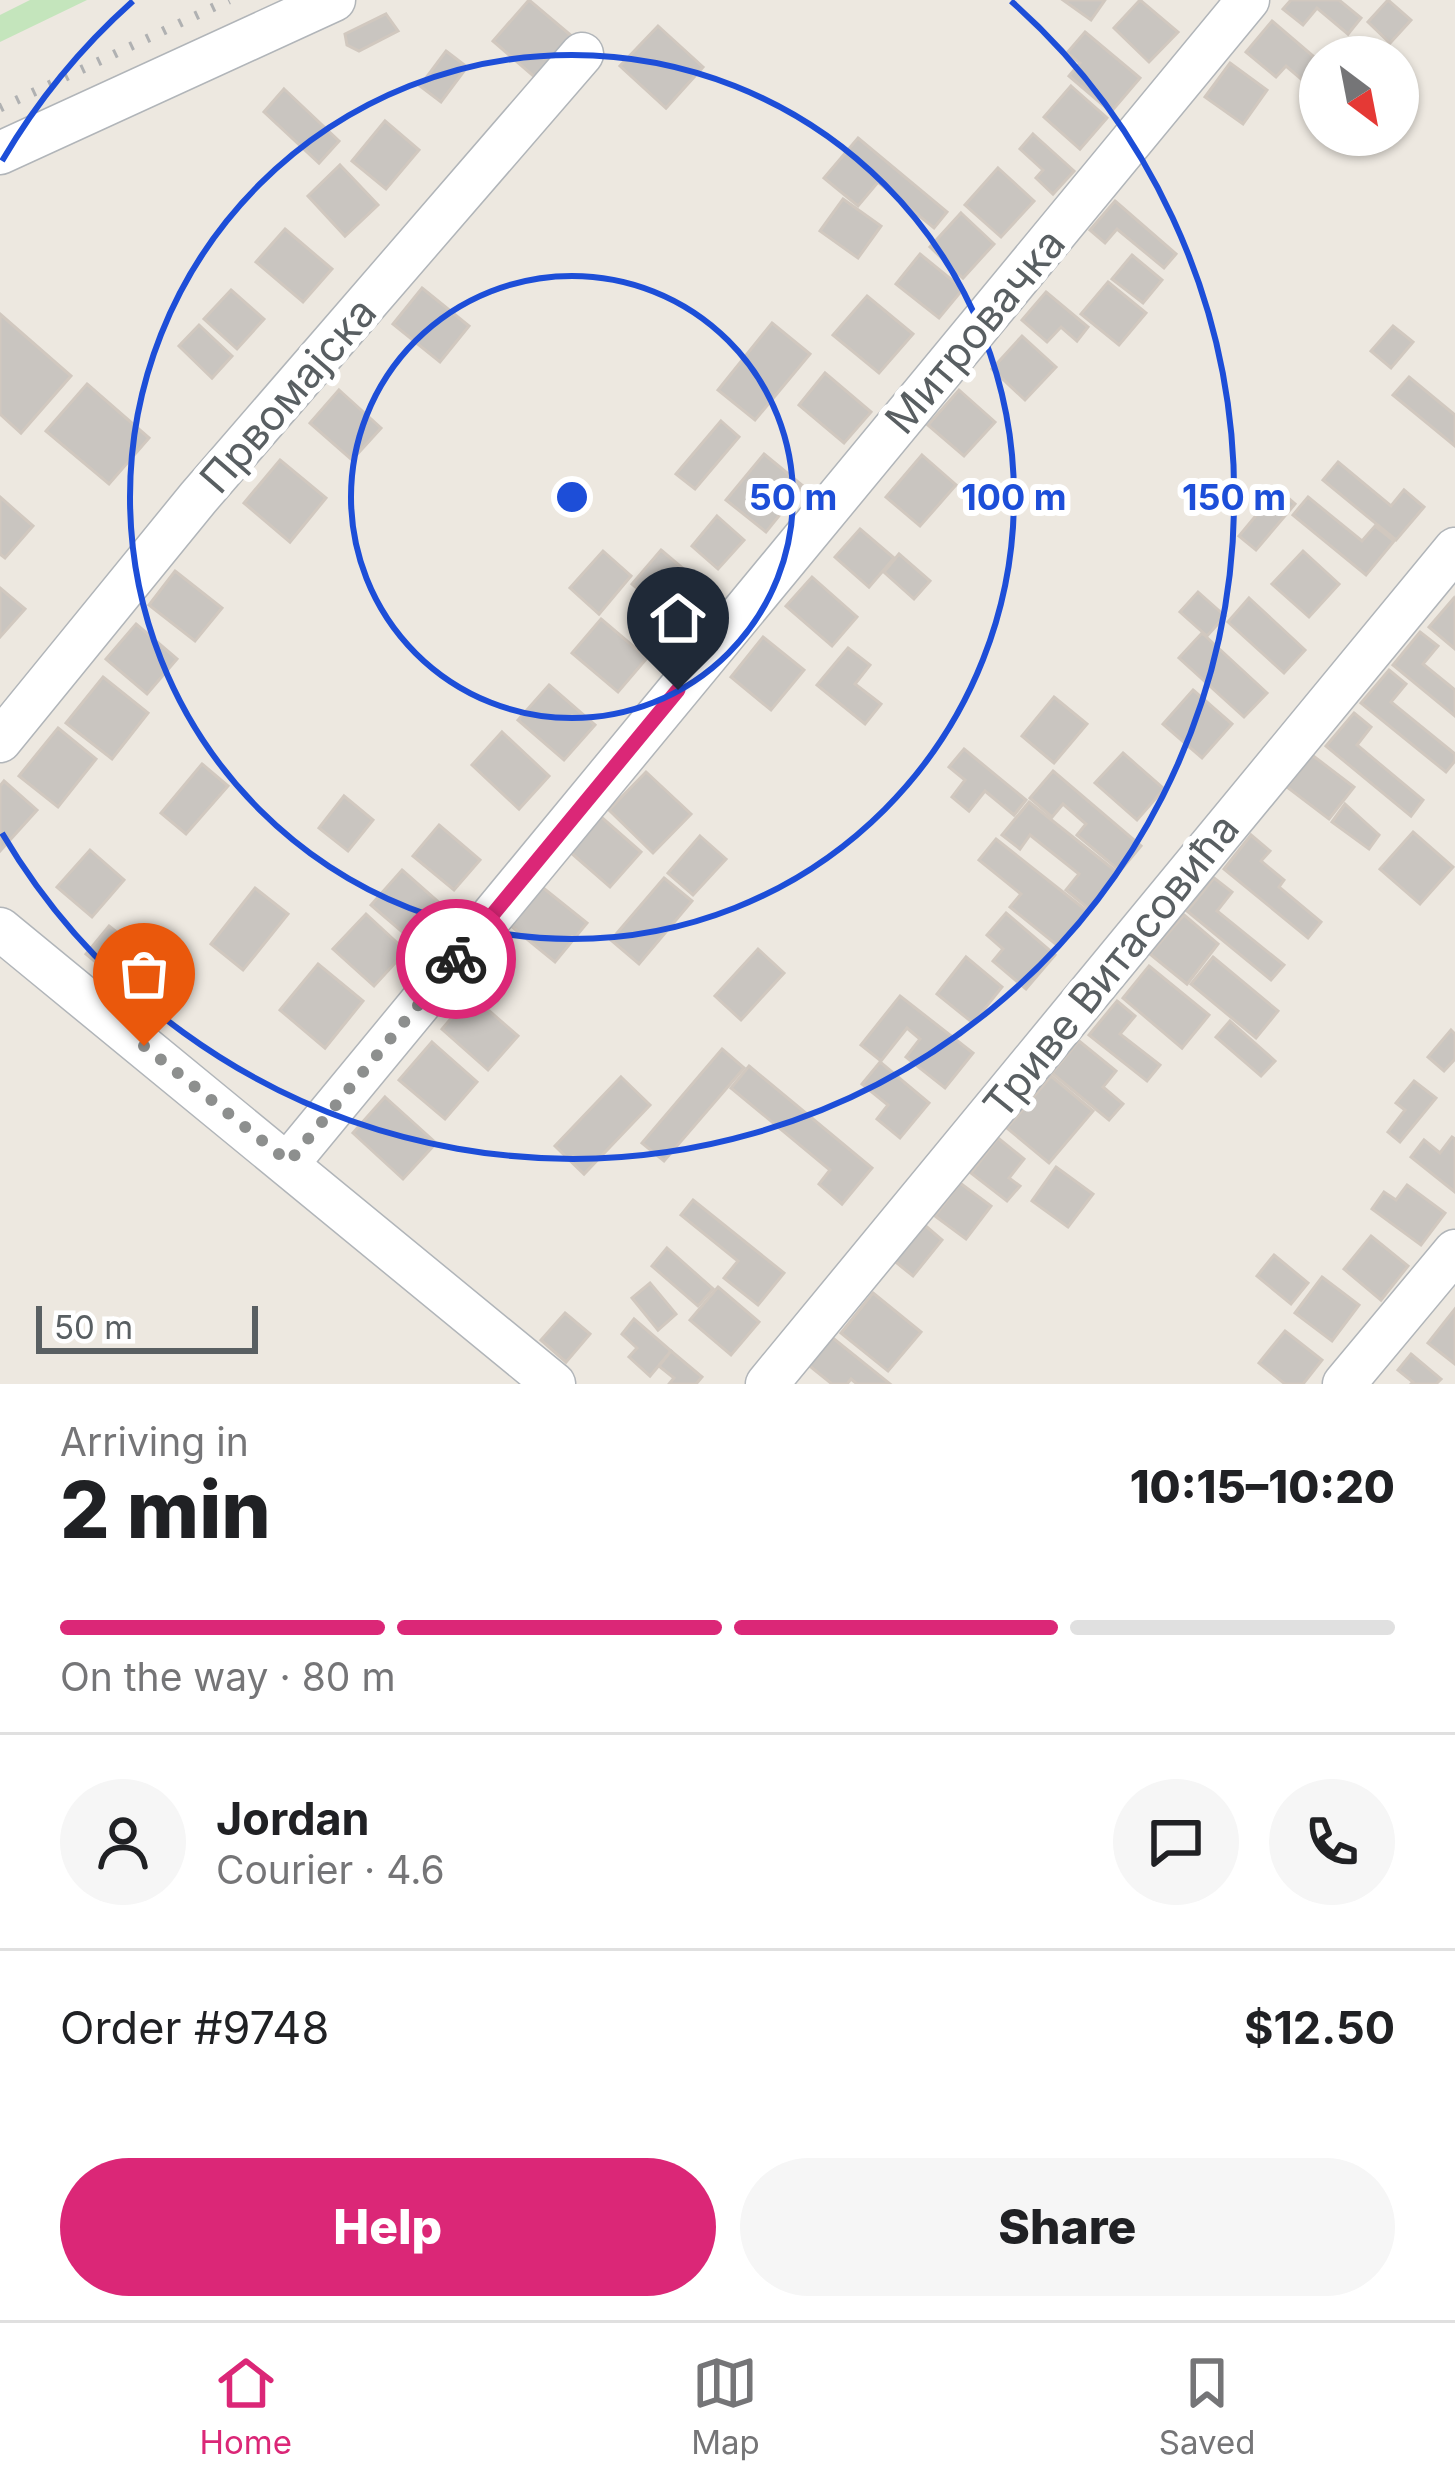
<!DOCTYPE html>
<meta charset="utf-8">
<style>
:root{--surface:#fff;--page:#f6f6f6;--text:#202124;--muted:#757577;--line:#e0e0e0;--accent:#db2777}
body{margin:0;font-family:Inter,sans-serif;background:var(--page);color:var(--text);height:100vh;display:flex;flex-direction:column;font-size:45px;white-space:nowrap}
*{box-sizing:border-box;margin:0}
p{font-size:39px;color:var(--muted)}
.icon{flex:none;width:66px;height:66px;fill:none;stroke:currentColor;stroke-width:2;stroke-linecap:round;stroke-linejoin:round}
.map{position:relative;height:1384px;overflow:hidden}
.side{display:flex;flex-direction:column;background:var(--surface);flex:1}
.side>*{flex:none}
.needle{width:78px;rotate:148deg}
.tools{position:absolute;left:1299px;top:36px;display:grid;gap:24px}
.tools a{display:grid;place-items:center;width:120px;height:120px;border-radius:50%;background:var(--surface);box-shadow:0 3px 9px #0004;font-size:60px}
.scale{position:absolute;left:36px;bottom:30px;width:222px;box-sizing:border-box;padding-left:12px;border:6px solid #595f62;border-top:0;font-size:33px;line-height:42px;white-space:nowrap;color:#595f62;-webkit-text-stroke:9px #fff;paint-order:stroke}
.pin{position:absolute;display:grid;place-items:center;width:102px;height:102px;color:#fff;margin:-123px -51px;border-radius:50% 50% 50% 0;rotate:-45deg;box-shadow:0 0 12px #0007}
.pin .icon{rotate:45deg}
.courier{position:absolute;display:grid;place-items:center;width:120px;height:120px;margin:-60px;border:9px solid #db2777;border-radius:50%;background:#fff;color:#222;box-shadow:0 3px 15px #0007}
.overview em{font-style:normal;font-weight:800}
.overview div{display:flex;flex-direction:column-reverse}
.overview{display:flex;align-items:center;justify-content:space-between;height:204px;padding:0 60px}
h1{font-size:78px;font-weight:800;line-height:90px}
.bar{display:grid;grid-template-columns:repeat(4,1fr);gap:18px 12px;align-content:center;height:144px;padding:0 60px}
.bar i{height:15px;border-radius:9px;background:var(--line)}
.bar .selected{background:var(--accent)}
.bar p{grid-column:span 4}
.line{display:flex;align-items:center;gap:30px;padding:0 60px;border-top:3px solid var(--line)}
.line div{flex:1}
.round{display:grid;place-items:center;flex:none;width:126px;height:126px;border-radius:63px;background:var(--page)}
.primary-button{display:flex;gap:24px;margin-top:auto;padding:24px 60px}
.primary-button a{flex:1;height:138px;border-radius:72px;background:var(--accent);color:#fff;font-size:48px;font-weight:800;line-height:138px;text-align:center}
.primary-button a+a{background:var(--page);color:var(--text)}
.tab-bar{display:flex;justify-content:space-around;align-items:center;height:168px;border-top:3px solid var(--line);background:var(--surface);font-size:33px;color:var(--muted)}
.tab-bar a{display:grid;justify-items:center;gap:6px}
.tab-bar .selected{color:var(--accent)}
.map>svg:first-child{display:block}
</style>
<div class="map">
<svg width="1455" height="1384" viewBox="0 0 1455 1384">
<rect width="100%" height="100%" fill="#ede8e0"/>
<polygon fill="#c4e5bc" points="30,0 87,0 0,42 0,15"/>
<g fill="#c9c5c0" stroke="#d1c8bf" stroke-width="3">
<polygon points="529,0 574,38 538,80 493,41"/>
<polygon points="1063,0 1105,0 1091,20"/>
<polygon points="1140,0 1178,32 1149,62 1114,28"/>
<polygon points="1291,0 1339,0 1361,18 1348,34 1317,8 1303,25 1283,9"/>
<polygon points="1388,0 1411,20 1390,43 1368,22"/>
<polygon points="386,14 398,31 359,51 347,45 345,34"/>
<polygon points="1272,21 1320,62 1320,95 1286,66 1276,77 1246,52"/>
<polygon points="658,26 703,67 666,108 620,66"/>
<polygon points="1085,32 1140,78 1111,112 1069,76 1080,63 1067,53"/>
<polygon points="446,51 467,67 441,102 420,86"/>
<polygon points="1230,63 1267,90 1243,124 1205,97"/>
<polygon points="1071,86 1107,118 1080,149 1044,117"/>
<polygon points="284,89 339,141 319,163 264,112"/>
<polygon points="385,121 419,150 386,189 352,161"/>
<polygon points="1033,134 1074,171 1053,194 1036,178 1043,170 1020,149"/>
<polygon points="858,138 947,212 934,228 878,182 858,206 824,178"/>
<polygon points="340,165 378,205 345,236 308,196"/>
<polygon points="998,168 1034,201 1001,237 965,205"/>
<polygon points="843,199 881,226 858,258 820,231"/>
<polygon points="1115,201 1176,254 1164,268 1117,229 1105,243 1090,230"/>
<polygon points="961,213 994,244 963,278 930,247"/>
<polygon points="285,229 332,269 303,302 256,262"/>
<polygon points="920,254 963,289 939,318 896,284"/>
<polygon points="1132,255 1162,280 1143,303 1112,279"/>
<polygon points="1108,282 1146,313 1119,345 1081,314"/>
<polygon points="422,288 469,326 440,362 393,324"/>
<polygon points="231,290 264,319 237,349 204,319"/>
<polygon points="1046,292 1088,327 1077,341 1061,327 1047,342 1022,320"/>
<polygon points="867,296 913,334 879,373 833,335"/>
<polygon points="0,314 71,376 21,433 0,414"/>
<polygon points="772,323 810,354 755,420 718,390"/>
<polygon points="199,325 232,356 212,378 179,346"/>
<polygon points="1393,326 1413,342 1391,368 1371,351"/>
<polygon points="1022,336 1056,367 1025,400 992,369"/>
<polygon points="825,373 871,412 844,443 799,405"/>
<polygon points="1409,377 1455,415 1455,446 1393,395"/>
<polygon points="87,384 149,438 109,484 46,431"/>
<polygon points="339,390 381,428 352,460 310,423"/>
<polygon points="959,390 995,422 964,456 928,425"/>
<polygon points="721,421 739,437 695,489 676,474"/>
<polygon points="764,454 803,486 766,532 726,500"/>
<polygon points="922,455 956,485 920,526 886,497"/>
<polygon points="280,460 326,498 290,542 244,503"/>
<polygon points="1338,462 1391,506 1404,490 1424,507 1396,540 1323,480"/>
<polygon points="1278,489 1295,504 1256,550 1239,536"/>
<polygon points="0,497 33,526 5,558 0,554"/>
<polygon points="1308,497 1362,541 1375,526 1394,541 1366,575 1293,515"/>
<polygon points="717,516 744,540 718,569 692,546"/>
<polygon points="860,529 894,558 869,587 835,557"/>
<polygon points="661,550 706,588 677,622 632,584"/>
<polygon points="603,551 631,576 599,614 570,588"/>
<polygon points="1303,551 1339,584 1309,617 1272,584"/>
<polygon points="899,554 930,581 914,599 884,572"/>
<polygon points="175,571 222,608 195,641 149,605"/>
<polygon points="812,577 857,617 832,646 786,606"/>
<polygon points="0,588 25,609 0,637"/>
<polygon points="1198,592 1225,616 1207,636 1180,612"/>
<polygon points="1249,598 1305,650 1284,673 1228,622"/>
<polygon points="1454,598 1455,600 1455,649 1429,627"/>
<polygon points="601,619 647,658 618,692 572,653"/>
<polygon points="136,624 177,659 147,694 106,659"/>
<polygon points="1420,632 1438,646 1423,664 1455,690 1455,716 1393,665"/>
<polygon points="1202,633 1267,693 1244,717 1179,658"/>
<polygon points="763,637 804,670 771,710 731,677"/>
<polygon points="848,648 870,665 855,684 881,704 865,724 817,685"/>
<polygon points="1389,670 1406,684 1391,702 1455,754 1455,761 1446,772 1361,703"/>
<polygon points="103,677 148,713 112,759 66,723"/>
<polygon points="549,685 595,725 564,760 518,720"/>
<polygon points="1193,690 1232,724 1202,758 1163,724"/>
<polygon points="1054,697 1087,724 1054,763 1022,736"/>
<polygon points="1354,713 1371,727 1357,745 1423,800 1411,816 1326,746"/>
<polygon points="58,728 96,759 58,807 19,776"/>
<polygon points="502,732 549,776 519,809 472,765"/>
<polygon points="964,749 1026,800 1014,815 985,791 969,811 952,797 965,780 949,767"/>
<polygon points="1123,753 1164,789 1137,820 1095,783"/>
<polygon points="1312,755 1354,787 1329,819 1287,787"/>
<polygon points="202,764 228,786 186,834 161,813"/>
<polygon points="1053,771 1141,846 1120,871 1077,835 1086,824 1063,804 1052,817 1030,798"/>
<polygon points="646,772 691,814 653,853 609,810"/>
<polygon points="4,781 37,810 0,851 0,786"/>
<polygon points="344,796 373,820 348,851 319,828"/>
<polygon points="1029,802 1118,873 1089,909 1066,890 1079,874 1030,835 1020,849 1002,835"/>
<polygon points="1345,804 1379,835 1369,849 1332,822"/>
<polygon points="600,816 641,852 610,887 569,851"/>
<polygon points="439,825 480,860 454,890 413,856"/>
<polygon points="1413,832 1453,867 1420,904 1380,869"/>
<polygon points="1251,835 1270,851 1261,861 1284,880 1279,887 1321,922 1308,938 1224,869"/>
<polygon points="700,836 726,859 693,895 668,873"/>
<polygon points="996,839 1087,911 1058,946 1010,907 1021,894 979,860"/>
<polygon points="90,850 124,880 92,917 57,887"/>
<polygon points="402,870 444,907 414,942 371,905"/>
<polygon points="664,878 692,901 639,964 611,940"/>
<polygon points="1214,878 1232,892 1217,911 1284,965 1271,980 1187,911"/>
<polygon points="542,887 587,923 555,962 511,926"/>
<polygon points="255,888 288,914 243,970 211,944"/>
<polygon points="1006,913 1055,955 1026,989 993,961 1003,949 987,935"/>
<polygon points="366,914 406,951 374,986 333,949"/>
<polygon points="1184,915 1218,944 1187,984 1150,954"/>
<polygon points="109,926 139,950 115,978 86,954"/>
<polygon points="758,949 784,973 741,1020 715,996"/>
<polygon points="966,957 1002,987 973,1023 937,994"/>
<polygon points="1213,957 1278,1011 1256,1038 1191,984"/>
<polygon points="318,964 363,1001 325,1048 280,1010"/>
<polygon points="1149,966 1209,1015 1182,1048 1123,998"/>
<polygon points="471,995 518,1036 488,1070 442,1029"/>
<polygon points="900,996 973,1053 945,1088 906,1057 920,1039 907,1028 881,1061 861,1045"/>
<polygon points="1117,1001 1135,1016 1120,1034 1160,1065 1147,1081 1089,1035"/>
<polygon points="1230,1021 1275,1061 1261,1076 1216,1037"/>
<polygon points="1451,1030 1455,1034 1455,1059 1444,1071 1428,1057"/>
<polygon points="1079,1041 1116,1071 1103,1087 1123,1104 1109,1120 1052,1073"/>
<polygon points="432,1042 477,1082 445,1119 399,1080"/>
<polygon points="722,1049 744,1068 664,1161 642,1143"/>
<polygon points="880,1062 929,1103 900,1138 877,1119 888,1105 862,1084"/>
<polygon points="749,1066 872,1168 842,1204 819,1184 830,1170 731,1088"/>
<polygon points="1051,1076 1093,1111 1049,1163 1007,1128"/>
<polygon points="621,1077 650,1105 584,1174 555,1146"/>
<polygon points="1414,1081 1436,1098 1400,1142 1388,1132 1405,1110 1396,1103"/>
<polygon points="385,1097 436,1143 403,1179 353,1133"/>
<polygon points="1452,1137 1455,1139 1455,1192 1411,1157 1424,1140 1440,1153"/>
<polygon points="998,1138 1024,1159 1009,1178 1020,1186 1007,1201 971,1173"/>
<polygon points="1056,1167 1093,1194 1068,1227 1032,1201"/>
<polygon points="960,1183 991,1206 966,1239 935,1216"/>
<polygon points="1407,1185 1445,1213 1421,1245 1372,1209 1384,1192 1396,1200"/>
<polygon points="693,1200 784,1273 758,1305 724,1278 738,1261 681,1215"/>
<polygon points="921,1222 942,1240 913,1276 892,1259"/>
<polygon points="1371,1236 1408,1266 1381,1300 1344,1269"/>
<polygon points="667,1248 713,1289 698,1306 652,1266"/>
<polygon points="1274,1255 1308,1283 1291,1304 1257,1276"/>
<polygon points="1322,1277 1359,1305 1332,1341 1295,1313"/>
<polygon points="650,1283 676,1314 658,1330 632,1298"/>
<polygon points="718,1287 759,1322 731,1355 690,1320"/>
<polygon points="873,1293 921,1332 888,1371 841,1333"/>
<polygon points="1455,1309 1455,1364 1428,1343"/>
<polygon points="565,1313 590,1334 566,1362 541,1340"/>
<polygon points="634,1319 671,1351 650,1376 629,1357 637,1348 622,1334"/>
<polygon points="1285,1331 1322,1360 1303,1384 1285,1384 1259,1363"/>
<polygon points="829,1335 890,1384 857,1384 851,1379 847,1384 832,1384 806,1363"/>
<polygon points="671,1351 702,1377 696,1384 669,1384 674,1378 659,1366"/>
<polygon points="1411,1354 1441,1379 1436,1384 1411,1384 1413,1382 1398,1370"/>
</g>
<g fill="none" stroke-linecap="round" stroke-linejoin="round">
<defs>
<g id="minor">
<polyline points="0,153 334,0"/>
<polyline points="0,741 198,498 582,54"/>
<polyline points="0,929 554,1384"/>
<polyline points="289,1162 1248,0"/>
<polyline points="767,1384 1455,549"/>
<polyline points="1344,1384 1455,1251"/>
</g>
</defs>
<use href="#minor" stroke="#b1b5b9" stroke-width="45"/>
<use href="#minor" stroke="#fff" stroke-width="42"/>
<polyline stroke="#b0b1b2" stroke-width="9" stroke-dasharray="3 15" stroke-linecap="butt" points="0,108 229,0"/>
</g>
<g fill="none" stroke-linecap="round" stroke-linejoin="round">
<polyline stroke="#8d8f8e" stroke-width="12" stroke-dasharray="0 21.6" points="144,1046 289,1162 456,959"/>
<polyline stroke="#db2777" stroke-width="15" points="456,959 678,690"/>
</g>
<g fill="none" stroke="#1d4ed8" stroke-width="6">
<circle cx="572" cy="497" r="221"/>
<circle cx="572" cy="497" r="442"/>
<path d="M2 161A662 662 0 0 1 133 1M1011 1A662 662 0 1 1 2 833"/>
</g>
<g text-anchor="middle" stroke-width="12" stroke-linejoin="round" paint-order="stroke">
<g font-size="42" fill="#595f62" stroke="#fff">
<text transform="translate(975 331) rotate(-50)" y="15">Митровачка</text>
<text transform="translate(288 395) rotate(-49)" y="15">Првомајска</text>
<text transform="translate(1111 966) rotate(-51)" y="15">Триве Витасовића</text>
</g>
</g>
<circle cx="572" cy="497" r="18" fill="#1d4ed8" stroke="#fff" stroke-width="6"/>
<g font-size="36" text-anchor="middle" font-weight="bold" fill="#1d4ed8" stroke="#fff" stroke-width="12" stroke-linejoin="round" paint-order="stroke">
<text x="793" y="510">50 m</text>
<text x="1014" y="510">100 m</text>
<text x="1234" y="510">150 m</text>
</g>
</svg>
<div class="tools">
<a><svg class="needle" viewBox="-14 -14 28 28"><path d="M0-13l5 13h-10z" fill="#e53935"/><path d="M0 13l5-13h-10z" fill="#757577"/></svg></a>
</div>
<div class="scale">50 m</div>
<div class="pin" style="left:144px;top:1046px;background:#ea580c"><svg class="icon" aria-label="bag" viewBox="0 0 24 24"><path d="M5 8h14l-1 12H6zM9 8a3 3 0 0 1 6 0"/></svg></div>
<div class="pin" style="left:678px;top:690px;background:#1f2937"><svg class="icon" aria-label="home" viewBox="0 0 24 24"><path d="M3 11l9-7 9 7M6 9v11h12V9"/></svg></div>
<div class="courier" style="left:456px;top:959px"><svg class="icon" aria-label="bike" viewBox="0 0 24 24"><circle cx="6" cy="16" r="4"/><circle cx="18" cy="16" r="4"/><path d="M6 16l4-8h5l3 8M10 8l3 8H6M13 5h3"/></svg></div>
</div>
<section class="side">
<div class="overview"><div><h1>2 min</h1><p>Arriving in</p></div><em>10:15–10:20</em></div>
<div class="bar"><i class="selected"></i><i class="selected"></i><i class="selected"></i><i></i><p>On the way · 80 m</p></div>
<div class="line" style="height:216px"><a class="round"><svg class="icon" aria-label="person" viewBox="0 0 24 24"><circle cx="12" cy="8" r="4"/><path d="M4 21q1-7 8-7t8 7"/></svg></a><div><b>Jordan</b><p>Courier · 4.6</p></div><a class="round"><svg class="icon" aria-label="chat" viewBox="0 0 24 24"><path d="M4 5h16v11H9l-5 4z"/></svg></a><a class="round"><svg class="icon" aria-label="phone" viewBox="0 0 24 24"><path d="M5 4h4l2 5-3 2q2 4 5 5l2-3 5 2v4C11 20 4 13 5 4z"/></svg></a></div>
<div class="line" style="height:156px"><div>Order #9748</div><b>$12.50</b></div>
<div class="primary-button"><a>Help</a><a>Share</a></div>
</section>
<nav class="tab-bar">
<a class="selected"><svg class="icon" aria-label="home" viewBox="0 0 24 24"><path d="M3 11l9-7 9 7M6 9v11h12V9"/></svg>Home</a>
<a><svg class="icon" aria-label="map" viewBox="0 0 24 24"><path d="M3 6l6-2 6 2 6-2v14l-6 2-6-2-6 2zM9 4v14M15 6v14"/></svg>Map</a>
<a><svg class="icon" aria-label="saved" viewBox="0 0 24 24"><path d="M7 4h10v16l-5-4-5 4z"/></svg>Saved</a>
</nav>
